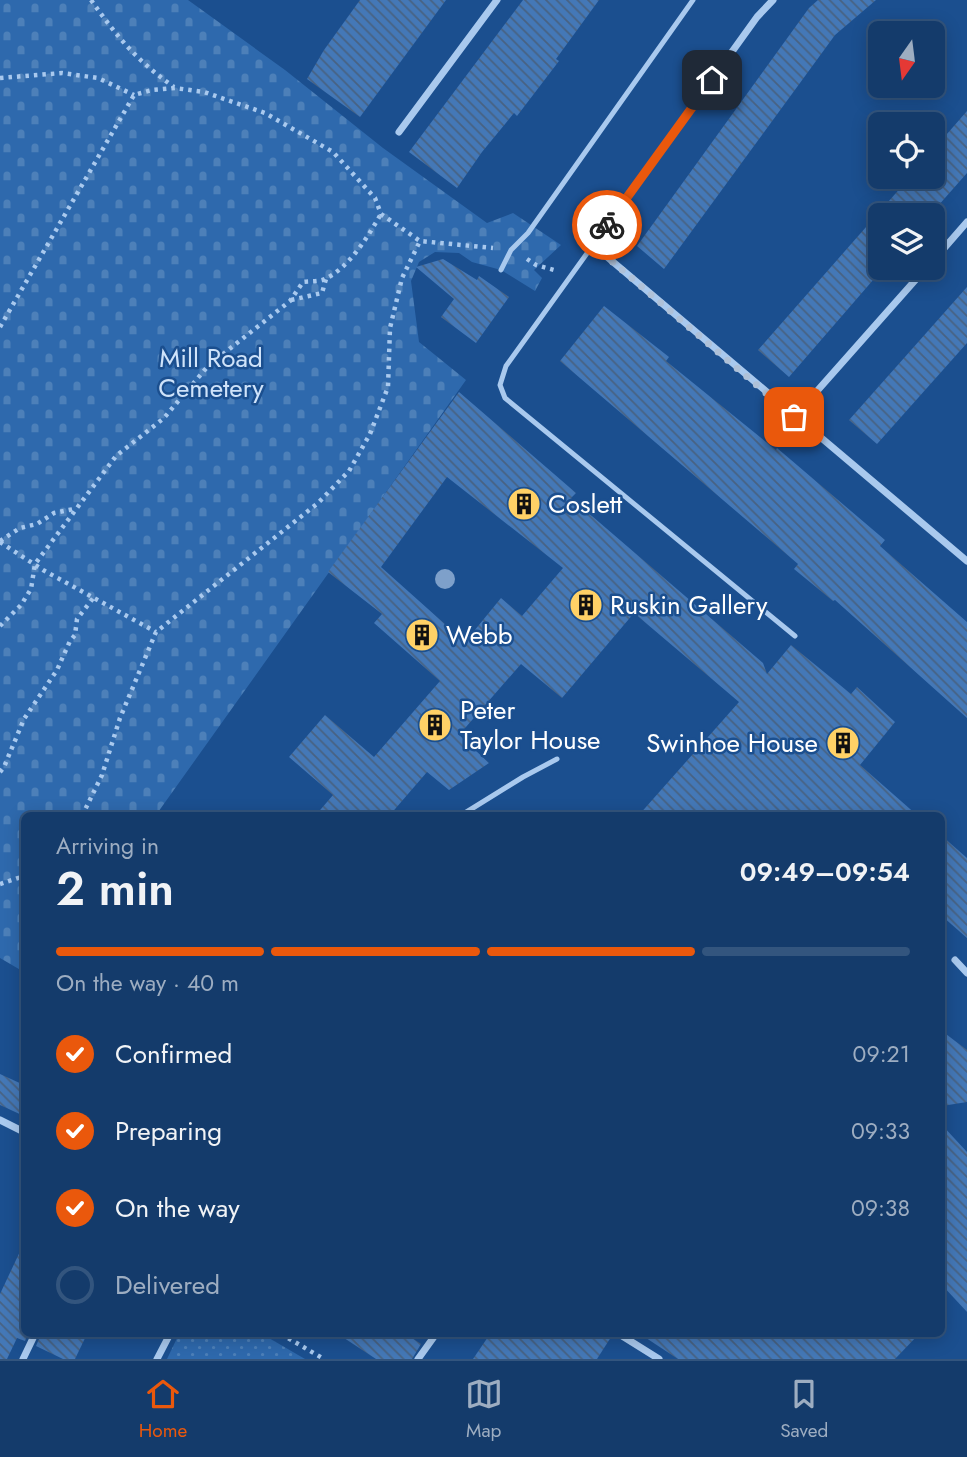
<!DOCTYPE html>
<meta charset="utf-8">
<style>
:root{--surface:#143b6b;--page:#1d4271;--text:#f1f3f6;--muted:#9dadc1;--line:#33557e;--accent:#ea580c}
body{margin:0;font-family:Jost,sans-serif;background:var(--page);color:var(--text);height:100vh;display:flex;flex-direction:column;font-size:26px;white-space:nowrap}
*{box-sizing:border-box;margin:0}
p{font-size:23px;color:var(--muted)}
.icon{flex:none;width:38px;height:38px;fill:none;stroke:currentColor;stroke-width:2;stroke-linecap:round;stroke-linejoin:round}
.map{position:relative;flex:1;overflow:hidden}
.drawer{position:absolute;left:21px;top:812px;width:924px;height:525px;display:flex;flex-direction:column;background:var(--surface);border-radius:10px;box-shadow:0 4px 18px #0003,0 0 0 2px var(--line)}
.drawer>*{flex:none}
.needle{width:46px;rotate:194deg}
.controls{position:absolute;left:868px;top:21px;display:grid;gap:14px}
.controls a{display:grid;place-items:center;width:77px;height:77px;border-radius:10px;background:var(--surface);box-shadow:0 4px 18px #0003,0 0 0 2px var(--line);font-size:35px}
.pin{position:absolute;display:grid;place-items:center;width:60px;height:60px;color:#fff;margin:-30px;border-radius:14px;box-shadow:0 4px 10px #0006}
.courier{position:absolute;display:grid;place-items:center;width:70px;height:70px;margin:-35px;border:5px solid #ea580c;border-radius:50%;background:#fff;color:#222;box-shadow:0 2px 9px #0007}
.head em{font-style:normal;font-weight:600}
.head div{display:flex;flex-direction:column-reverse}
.head{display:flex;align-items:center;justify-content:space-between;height:119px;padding:0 35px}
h1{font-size:46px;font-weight:600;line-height:52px}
.bar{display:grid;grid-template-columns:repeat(4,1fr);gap:10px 7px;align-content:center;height:84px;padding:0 35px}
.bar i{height:9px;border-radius:5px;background:var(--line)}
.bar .selected{background:var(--accent)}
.bar p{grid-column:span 4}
ol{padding:0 35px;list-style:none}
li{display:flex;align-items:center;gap:21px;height:77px}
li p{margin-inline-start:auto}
li .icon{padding:7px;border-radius:50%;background:var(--accent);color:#fff;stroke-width:4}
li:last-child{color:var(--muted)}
li i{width:38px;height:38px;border:4px solid var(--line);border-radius:50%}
.tabs{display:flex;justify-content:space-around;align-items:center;height:98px;border-top:2px solid var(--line);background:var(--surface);font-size:19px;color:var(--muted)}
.tabs a{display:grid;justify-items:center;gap:4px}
.tabs .selected{color:var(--accent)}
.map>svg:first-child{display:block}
</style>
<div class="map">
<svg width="967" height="1359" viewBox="0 0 967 1359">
<defs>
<pattern id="grass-dots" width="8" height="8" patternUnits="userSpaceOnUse" patternTransform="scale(1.75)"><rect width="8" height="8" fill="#2e69ad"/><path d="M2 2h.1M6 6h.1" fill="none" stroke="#4d80b9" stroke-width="1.8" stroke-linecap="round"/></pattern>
<pattern id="cemetery-stones" width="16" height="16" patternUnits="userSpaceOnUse" patternTransform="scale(1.75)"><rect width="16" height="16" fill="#2e69ad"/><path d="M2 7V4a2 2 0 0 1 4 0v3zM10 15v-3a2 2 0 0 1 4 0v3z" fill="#4d80b9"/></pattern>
<pattern id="building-back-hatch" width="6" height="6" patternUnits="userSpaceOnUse" patternTransform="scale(1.75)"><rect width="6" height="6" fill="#4478b7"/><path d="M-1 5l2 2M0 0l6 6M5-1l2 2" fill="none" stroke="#486282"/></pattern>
</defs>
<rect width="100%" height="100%" fill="#1b4f8f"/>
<polygon fill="url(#grass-dots)" points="179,1334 262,1334 305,1359 167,1359"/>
<polygon fill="url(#cemetery-stones)" points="0,0 188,0 285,70 383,148 487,223 513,213 561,245 534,270 542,278 535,291 501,270 472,262 459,253 435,252 419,262 411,281 419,342 466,380 156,815 24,816 24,972 0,958"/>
<g fill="url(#building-back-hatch)" fill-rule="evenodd">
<polygon points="360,0 446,0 360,117 307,79 324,50"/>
<polygon points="523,0 599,0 556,59 559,61 517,116 514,113 482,152 457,188 409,152"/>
<polygon points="818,0 876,0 835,35 664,269 637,246 809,8"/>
<polygon points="967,111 967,173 930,215 880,215 880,272 789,377 758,350 910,177 933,177 933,150"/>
<polygon points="443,259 477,280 479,276 509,297 476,343 441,317 454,299 416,267"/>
<polygon points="967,287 967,343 877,444 849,420"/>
<polygon points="604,306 669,357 666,361 776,450 777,448 885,540 880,546 967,622 967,718 835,600 833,601 794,569 798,564 560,361"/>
<path d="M 459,392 L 576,493 L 571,498 L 763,663 L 767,674 L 791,645 L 851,694 L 857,687 L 895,722 L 860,765 L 918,816 L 638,816 L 739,702 L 634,613 L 562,698 L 521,664 L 459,735 L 489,763 L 449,790 L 427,772 L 389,816 L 315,816 L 333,795 L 289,757 L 325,715 L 374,757 L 440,681 L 374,623 L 382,614 L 328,572 ZM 447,477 L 563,568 L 522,616 L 501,598 L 465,642 L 381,567 Z"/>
<polygon points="942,836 967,858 967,938 942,916"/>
<polygon points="942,1031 967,1050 967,1102 942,1106"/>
<polygon points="0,1074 24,1085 24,1116 0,1105"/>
<polygon points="942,1125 967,1152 967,1312 942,1285"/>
<polygon points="24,1243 24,1334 28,1334 25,1341 17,1338 7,1359 0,1359 0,1294"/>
<polygon points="41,1334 87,1334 75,1359 63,1359 36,1346"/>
<polygon points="338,1334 406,1334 421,1344 412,1359 376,1359"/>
<polygon points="490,1334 613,1334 597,1359 473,1359"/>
<polygon points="640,1334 919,1334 895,1359 678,1359"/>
</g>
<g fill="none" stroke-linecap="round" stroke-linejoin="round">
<g stroke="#a9c9ee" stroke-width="4.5" stroke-dasharray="3.5 5" stroke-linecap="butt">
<path d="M 91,0 C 118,38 136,60 174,87"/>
<polyline points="0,78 62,73 98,78 134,95"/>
<polyline points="527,259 536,265 554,270"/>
<polyline points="291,300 322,293 326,279"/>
<polyline points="0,327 134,95 152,90 175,88 204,92 265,113 333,152 375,198 381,214 420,241 493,248"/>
<polyline points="0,541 20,528 37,524 54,513 74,509"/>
<polyline points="0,542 43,570 156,632"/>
<path d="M 0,626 L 21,605 L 31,589 L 35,564 L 116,456 L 164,418 L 208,366 L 290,301 L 303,282 C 309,281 319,282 325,279 C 350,267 368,236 381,214"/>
<polyline points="0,772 4,767 24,719 57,670 70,641 75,635 77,619 94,597"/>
<polyline points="82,816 102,775 120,718 156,632 318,503 349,471 370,434 388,387 390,328 402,278 420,241"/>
<polyline points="0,884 24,876"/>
<polyline points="281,1334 324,1359"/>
</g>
<g stroke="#a9c9ee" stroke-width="5">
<polyline points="593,245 506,366 500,385 505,398 795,636"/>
<polyline points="501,270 511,250 528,233 693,0"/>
<polyline points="460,816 523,777 557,759"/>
</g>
<g stroke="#a9c9ee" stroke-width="7">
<polyline points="773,0 757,17 593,245 967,561"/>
<polyline points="399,132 497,0"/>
<polyline points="933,261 967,222"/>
<polyline points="794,417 926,268"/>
<polyline points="955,960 967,973"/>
<polyline points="0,1120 24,1132"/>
<polyline points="619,1334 659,1359"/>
<polyline points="23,1359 35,1334"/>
<polyline points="157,1359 170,1334"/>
<polyline points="418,1359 436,1334"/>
</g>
</g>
<circle fill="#7ea0ca" cx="445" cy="579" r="10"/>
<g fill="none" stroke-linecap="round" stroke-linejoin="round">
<polyline stroke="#afc1d8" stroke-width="7" stroke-dasharray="0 12.6" points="607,225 593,245 794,417"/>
<polyline stroke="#ea580c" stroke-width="9" points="607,225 712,80"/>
</g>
<defs>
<symbol id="building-disc" viewBox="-11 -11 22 22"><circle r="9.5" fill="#ffd166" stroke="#1b4f8f"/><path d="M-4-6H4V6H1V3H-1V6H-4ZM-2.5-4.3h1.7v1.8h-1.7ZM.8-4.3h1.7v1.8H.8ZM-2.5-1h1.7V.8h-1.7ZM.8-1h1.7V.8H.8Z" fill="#111"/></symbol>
</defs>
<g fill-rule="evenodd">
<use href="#building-disc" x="505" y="485" width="38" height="38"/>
<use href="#building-disc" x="567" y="586" width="38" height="38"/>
<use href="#building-disc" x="403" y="616" width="38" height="38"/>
<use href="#building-disc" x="416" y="706" width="38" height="38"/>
<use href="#building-disc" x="824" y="724" width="38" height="38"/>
</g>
<g text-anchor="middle" stroke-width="5" stroke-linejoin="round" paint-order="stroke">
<g font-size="26" fill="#cfe3fa" stroke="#1b4f8f">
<text x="211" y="367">Mill Road<tspan x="211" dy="30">Cemetery</tspan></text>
</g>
<g font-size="26" fill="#fff" stroke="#1b4f8f" text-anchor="start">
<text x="548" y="513">Coslett</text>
<text x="610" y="614">Ruskin Gallery</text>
<text x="446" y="644">Webb</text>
<text x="460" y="719">Peter<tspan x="460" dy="30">Taylor House</tspan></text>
<text x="818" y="752" text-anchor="end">Swinhoe House</text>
</g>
</g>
</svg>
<div class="controls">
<a><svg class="needle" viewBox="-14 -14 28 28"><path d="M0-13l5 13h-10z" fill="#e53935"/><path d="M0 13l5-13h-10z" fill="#9dadc1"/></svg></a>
<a><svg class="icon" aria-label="locate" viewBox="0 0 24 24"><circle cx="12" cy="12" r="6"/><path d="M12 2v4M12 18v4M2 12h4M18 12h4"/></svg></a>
<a><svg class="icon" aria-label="layers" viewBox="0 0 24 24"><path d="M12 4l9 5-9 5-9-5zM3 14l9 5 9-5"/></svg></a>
</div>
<div class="pin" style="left:794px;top:417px;background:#ea580c"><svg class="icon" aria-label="bag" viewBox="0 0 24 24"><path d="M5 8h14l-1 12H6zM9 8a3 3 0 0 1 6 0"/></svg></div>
<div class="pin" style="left:712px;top:80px;background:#1f2937"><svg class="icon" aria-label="home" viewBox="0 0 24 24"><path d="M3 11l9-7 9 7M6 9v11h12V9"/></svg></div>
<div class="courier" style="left:607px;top:225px"><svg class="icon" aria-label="bike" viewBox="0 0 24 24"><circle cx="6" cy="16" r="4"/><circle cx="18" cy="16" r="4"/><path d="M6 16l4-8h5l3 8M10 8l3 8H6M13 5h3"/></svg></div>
<section class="drawer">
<div class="head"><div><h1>2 min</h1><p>Arriving in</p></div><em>09:49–09:54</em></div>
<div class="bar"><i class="selected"></i><i class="selected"></i><i class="selected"></i><i></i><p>On the way · 40 m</p></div>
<ol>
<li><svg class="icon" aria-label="check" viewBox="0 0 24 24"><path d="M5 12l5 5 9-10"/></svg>Confirmed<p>09:21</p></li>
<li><svg class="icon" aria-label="check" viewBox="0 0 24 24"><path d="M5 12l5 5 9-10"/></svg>Preparing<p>09:33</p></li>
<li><svg class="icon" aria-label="check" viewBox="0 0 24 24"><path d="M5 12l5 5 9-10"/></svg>On the way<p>09:38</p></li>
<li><i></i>Delivered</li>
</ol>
</section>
</div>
<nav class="tabs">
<a class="selected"><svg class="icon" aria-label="home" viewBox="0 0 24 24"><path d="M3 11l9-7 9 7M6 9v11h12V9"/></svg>Home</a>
<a><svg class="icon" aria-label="map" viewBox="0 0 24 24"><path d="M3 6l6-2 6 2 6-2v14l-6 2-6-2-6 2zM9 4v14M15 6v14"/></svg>Map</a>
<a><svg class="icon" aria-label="saved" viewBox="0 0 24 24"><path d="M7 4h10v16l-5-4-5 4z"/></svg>Saved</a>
</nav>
